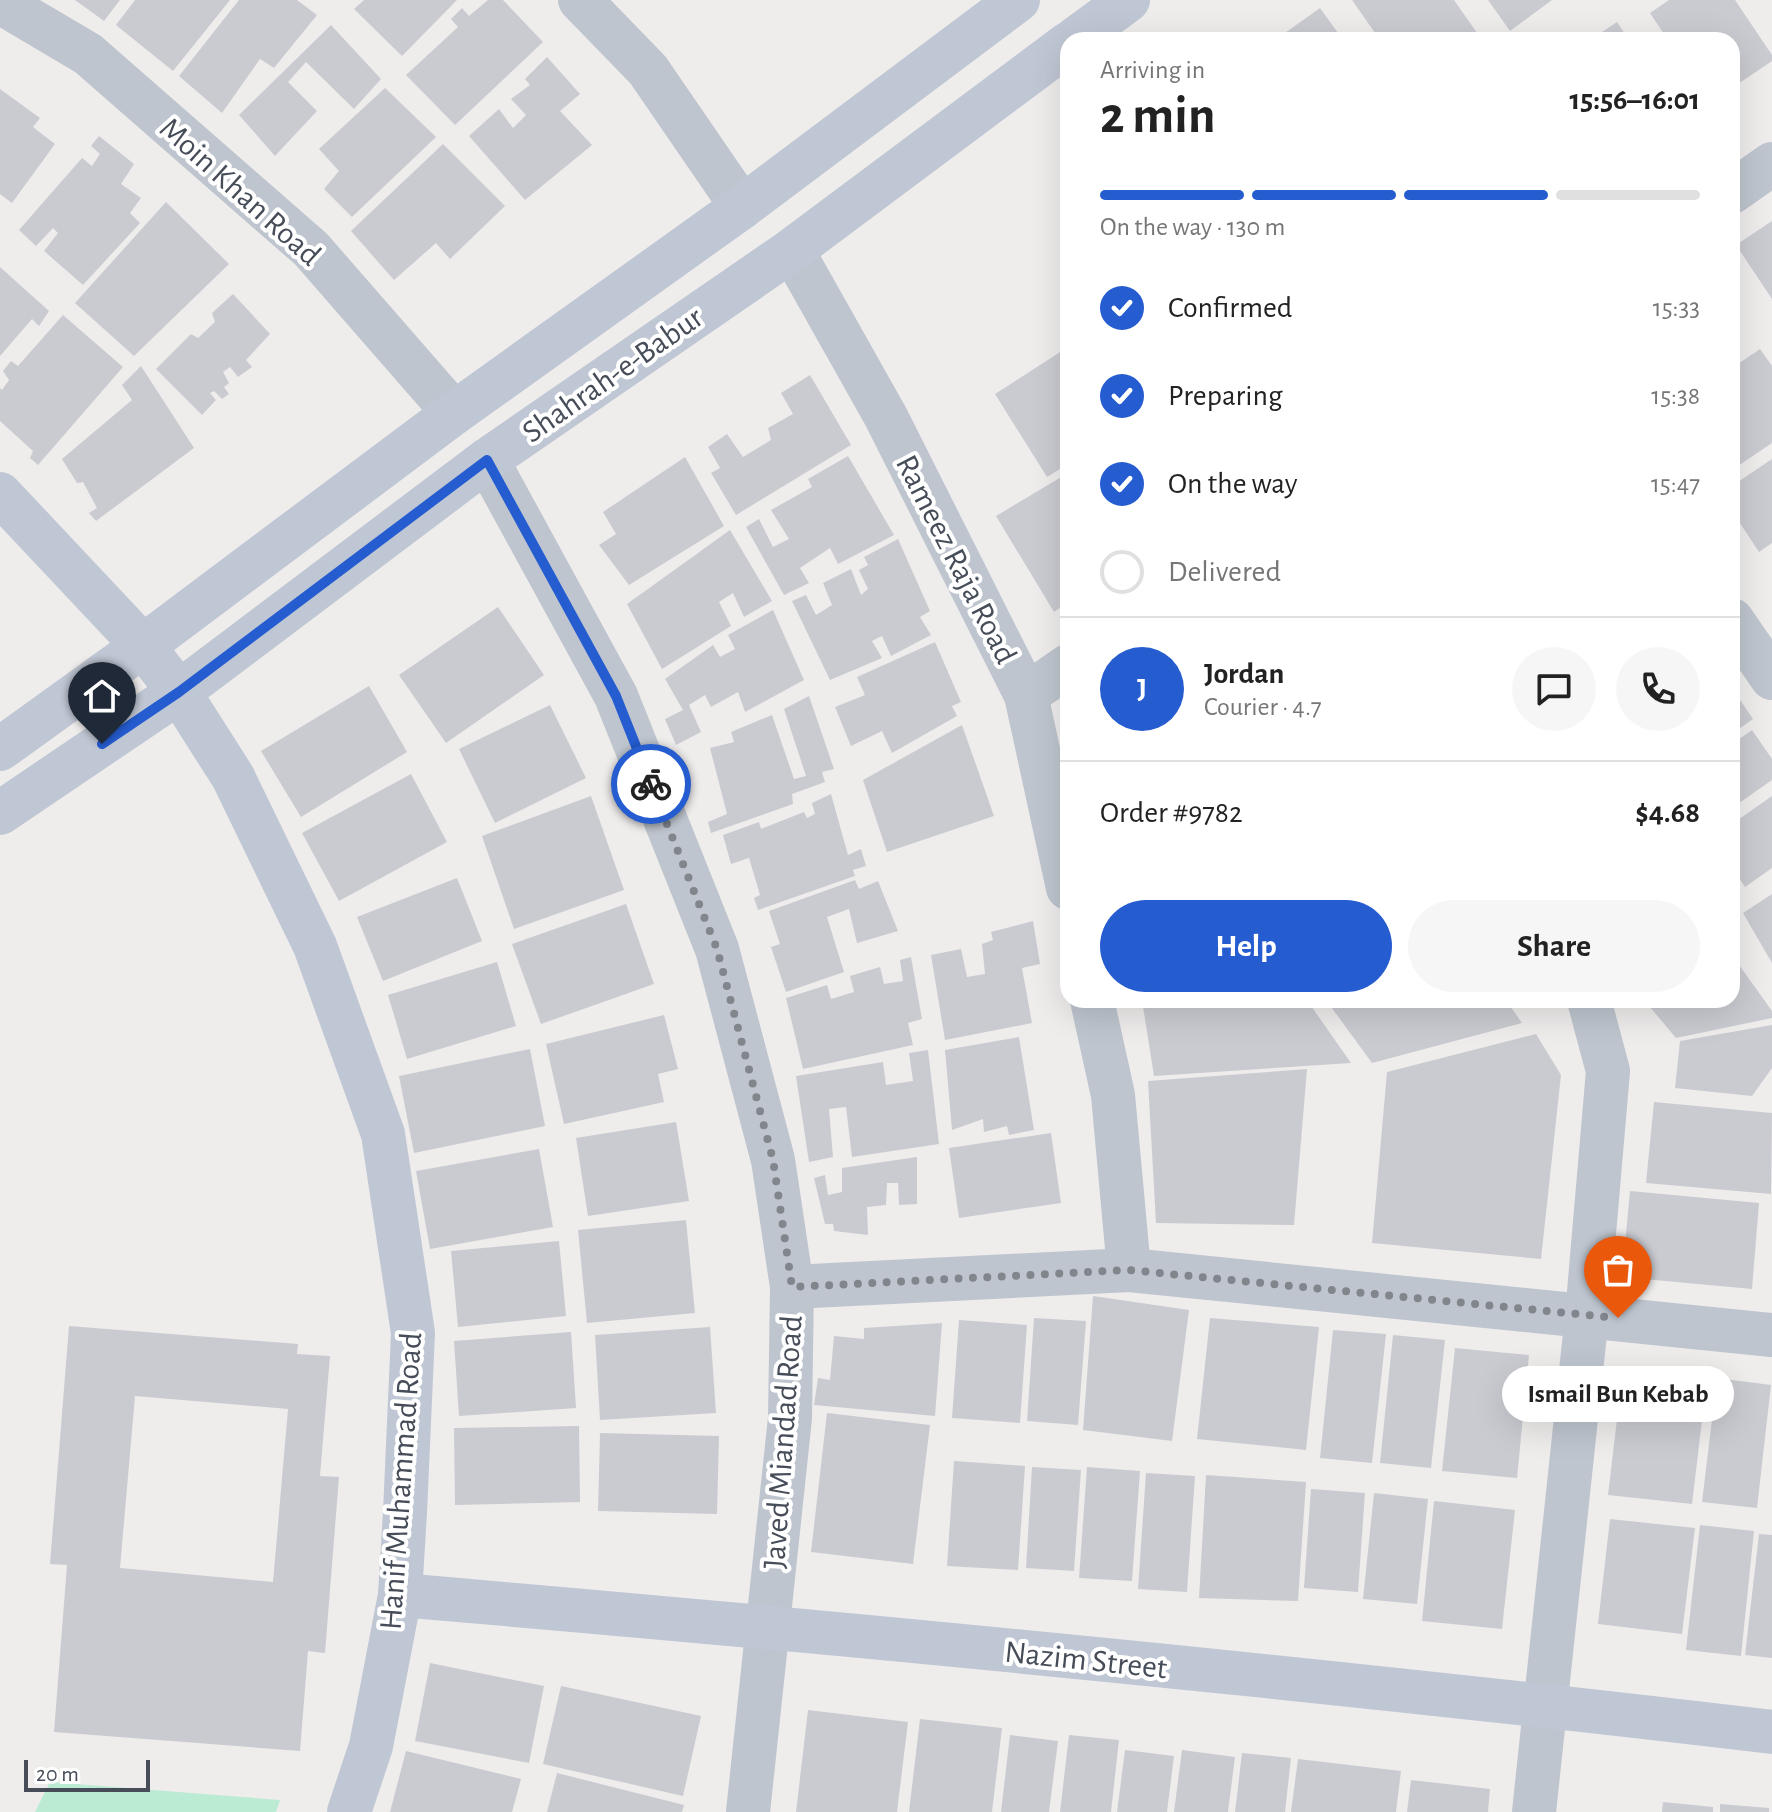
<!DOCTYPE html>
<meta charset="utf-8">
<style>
:root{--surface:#fff;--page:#f6f6f6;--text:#222;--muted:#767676;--line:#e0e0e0;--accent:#255cd0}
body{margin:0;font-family:"Alegreya Sans",sans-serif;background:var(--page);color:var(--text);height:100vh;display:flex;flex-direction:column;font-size:30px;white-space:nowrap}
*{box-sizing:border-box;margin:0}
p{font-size:26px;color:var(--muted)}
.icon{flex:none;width:44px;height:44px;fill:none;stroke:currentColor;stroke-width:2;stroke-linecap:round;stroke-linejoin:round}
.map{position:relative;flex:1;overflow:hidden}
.details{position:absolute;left:1060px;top:32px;width:680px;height:976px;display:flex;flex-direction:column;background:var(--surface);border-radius:24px;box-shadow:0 8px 32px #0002}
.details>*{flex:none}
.scale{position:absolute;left:24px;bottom:20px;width:126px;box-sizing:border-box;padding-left:8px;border:4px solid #464d58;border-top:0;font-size:22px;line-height:28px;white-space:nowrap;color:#464d58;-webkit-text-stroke:6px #fff;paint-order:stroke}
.pin{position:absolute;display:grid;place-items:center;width:68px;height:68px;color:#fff;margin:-82px -34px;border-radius:50% 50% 50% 0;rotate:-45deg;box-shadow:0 0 8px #0007}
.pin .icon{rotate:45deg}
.courier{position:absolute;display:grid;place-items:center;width:80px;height:80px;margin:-40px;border:6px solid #255cd0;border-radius:50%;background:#fff;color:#222;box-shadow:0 2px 10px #0007}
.bubble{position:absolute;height:56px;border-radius:28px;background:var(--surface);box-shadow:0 8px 32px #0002;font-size:26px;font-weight:700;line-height:56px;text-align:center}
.head em{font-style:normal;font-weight:700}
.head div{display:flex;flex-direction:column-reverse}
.head{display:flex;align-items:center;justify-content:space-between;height:136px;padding:0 40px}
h1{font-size:52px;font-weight:700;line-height:60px}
.bar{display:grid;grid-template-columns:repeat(4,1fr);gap:12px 8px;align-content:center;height:96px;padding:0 40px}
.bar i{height:10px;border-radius:6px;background:var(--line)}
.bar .selected{background:var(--accent)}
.bar p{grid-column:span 4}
.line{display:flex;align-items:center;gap:20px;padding:0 40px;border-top:2px solid var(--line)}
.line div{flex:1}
.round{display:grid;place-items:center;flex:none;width:84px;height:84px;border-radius:42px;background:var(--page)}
ol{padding:0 40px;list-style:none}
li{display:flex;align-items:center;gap:24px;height:88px}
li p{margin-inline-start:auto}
li .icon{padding:8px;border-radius:50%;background:var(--accent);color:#fff;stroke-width:4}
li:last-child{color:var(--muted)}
li i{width:44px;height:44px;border:4px solid var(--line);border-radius:50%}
.action{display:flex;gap:16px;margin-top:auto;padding:16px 40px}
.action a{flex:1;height:92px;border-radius:48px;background:var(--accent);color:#fff;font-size:32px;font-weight:700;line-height:92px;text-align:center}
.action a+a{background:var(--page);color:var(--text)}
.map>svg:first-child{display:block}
</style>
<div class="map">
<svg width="1772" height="1812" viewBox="0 0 1772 1812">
<rect width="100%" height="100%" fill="#efecec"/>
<polygon fill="#bcebd4" points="50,1782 280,1800 276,1812 35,1812"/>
<g fill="#cacbd1" fill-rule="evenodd">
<polygon points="75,0 120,0 104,21"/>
<polygon points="135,0 230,0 173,71 116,25"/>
<polygon points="239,0 297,0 317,15 274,68 260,59 222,113 179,76"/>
<polygon points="364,0 457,0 402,56 354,9"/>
<polygon points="488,0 503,0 543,42 455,125 406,75 458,27 451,19 462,8 469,16"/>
<polygon points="1352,0 1454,0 1482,40 1380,40"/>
<polygon points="1488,0 1552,0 1510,31"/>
<polygon points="1669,0 1735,0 1772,55 1772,61 1732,88 1732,40 1668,40 1650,13"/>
<polygon points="1320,8 1343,40 1275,40"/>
<polygon points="1617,22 1629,40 1590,40"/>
<polygon points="331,25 381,79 354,109 306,62 288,82 317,111 275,156 239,115"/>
<polygon points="547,57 580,94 560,111 592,145 525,200 469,136 499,109 513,128 526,115 511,99 530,85 525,79"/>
<polygon points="385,88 436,137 352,217 324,189 339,171 319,149"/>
<polygon points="0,89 40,118 33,127 55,144 12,203 0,194"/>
<polygon points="99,136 134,164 121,184 141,198 130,213 140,223 83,285 44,251 58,233 53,228 36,246 19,230 82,158 92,166 100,154 91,146"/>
<polygon points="443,144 505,206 450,259 436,243 394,280 351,231"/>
<polygon points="166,202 229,264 134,356 75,303"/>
<polygon points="1772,221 1772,299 1736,245"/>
<polygon points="0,267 49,311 39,326 32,319 0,356"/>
<polygon points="233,294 270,334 246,360 252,367 238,377 230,367 223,372 229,383 224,387 229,394 222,399 214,391 210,393 216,400 202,415 156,369 191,334 198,338 215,322 212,313"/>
<polygon points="63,315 123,367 38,465 30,458 33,451 0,421 0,388 2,390 9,380 3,371 11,361 18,366"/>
<polygon points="1068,347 1068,464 1047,477 995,394"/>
<polygon points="1760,349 1772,366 1772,443 1732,470 1732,368"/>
<polygon points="141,366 194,448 96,521 89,513 97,508 83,482 77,483 62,459 132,400 122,385"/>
<polygon points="810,375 851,445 736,515 711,473 720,468 708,447 727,434 743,457 771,440 768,428 793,414 781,393"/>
<polygon points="848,456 894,535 838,564 830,548 800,568 809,583 784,595 746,527 759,519 773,547 789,539 771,510 812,487 808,479"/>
<polygon points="685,457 724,526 629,585 599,545 616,534 603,512"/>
<polygon points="1772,459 1772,543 1759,552 1732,511 1732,486"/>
<polygon points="1068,473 1068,602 1054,612 996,516"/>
<polygon points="730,530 772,601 744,617 733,593 719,602 731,626 662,669 627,604"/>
<polygon points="898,539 930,611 920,617 931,635 891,656 882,636 872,641 882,658 830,680 792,601 806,595 816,615 832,605 823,583 851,569 861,595 868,589 859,570 868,565 864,557"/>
<polygon points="498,607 544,675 446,743 399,675"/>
<polygon points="773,610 804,680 745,712 738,692 711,707 705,695 689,705 701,732 676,745 665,719 683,710 665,679 713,645 720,657 735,649 728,635"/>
<polygon points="935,642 961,702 952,706 957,716 892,753 882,731 851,746 835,707 865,695 857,677"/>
<polygon points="369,686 407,752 301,817 261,751"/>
<polygon points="1732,688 1753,719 1732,734"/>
<polygon points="809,696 834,769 822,772 825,782 792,794 793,804 711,833 708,822 727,814 710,748 734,742 731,732 772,715 794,779 806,776 784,709"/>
<polygon points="550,705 586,778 495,823 459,749"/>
<polygon points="962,725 994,816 887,852 863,780"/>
<polygon points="1752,730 1772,759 1772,780 1732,808 1732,744"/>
<polygon points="411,774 447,842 339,901 302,833"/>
<polygon points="831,794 848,855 861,849 866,866 853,870 855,876 758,910 754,898 760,895 749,858 731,864 723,835 759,822 761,829 804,812 807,818 815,814 812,803"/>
<polygon points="591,796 624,890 514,929 482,836"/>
<polygon points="1772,796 1772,868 1745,887 1732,868 1732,824"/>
<polygon points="457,878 482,941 383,981 357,917"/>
<polygon points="855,880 859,889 878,881 898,931 857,943 849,909 827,917 844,972 786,992 771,947 780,944 769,911"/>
<polygon points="1772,894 1772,963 1743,913"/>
<polygon points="626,904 654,984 541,1024 512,944"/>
<polygon points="1033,921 1040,964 1022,968 1032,1023 945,1040 931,955 961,949 967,977 985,974 982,944 993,940 991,932"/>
<polygon points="1732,955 1772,1011 1772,1018 1676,1038 1644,1000 1732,1000"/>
<polygon points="911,957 922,1019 908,1023 913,1045 803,1069 786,998 827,985 831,999 854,992 850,976 880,967 884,984 903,981 900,960"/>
<polygon points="497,962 516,1026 407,1059 388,995"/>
<polygon points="1142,1000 1307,1000 1351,1063 1154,1076"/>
<polygon points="1326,1000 1506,1000 1522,1023 1372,1063"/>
<polygon points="664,1015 678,1069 658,1074 664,1102 564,1124 546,1044"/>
<polygon points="1772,1025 1772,1068 1752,1096 1675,1088 1680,1041"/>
<polygon points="1536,1034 1561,1075 1541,1259 1372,1243 1387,1072"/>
<polygon points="1019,1037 1034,1130 1009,1135 1007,1126 984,1132 983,1119 952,1130 945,1050"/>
<polygon points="530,1049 545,1126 414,1153 399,1076"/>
<polygon points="928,1050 939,1144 852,1157 846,1107 829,1109 833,1157 809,1162 796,1076 883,1062 886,1085 913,1081 909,1053"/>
<polygon points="1307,1069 1294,1225 1156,1223 1148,1081"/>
<polygon points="1654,1102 1772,1113 1771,1194 1646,1183"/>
<polygon points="676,1122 689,1201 588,1216 576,1138"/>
<polygon points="1051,1133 1061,1203 959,1218 949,1148"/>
<polygon points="539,1149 553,1227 430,1249 416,1171"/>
<polygon points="917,1157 917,1204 899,1205 898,1183 887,1183 886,1205 867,1207 868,1235 834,1231 833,1224 825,1224 814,1178 825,1175 828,1195 842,1192 842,1168"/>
<polygon points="1630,1191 1759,1203 1752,1289 1622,1277"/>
<polygon points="686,1220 695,1313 587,1323 578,1230"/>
<polygon points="559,1241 566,1316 458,1327 451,1251"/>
<polygon points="1093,1296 1189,1310 1172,1441 1083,1430"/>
<polygon points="1034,1318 1086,1321 1078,1425 1027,1421"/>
<polygon points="1210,1318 1319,1327 1306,1450 1197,1439"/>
<polygon points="959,1320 1027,1325 1020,1423 952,1418"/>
<polygon points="942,1323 935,1416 814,1405 818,1378 830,1380 834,1336 864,1339 864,1328"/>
<path d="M 69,1326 L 298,1344 L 297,1354 L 330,1356 L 320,1476 L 339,1477 L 325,1653 L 308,1651 L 300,1751 L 54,1732 L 67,1565 L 50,1564 ZM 135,1396 L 288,1409 L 273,1582 L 120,1568 Z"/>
<polygon points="710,1327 716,1413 600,1420 595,1335"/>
<polygon points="1333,1330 1386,1334 1372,1463 1320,1458"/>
<polygon points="571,1332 576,1408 459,1416 454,1341"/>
<polygon points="1393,1335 1445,1340 1431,1468 1380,1463"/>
<polygon points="1455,1348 1529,1355 1517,1478 1442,1471"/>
<polygon points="1622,1377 1706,1387 1692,1504 1608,1495"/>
<polygon points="1717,1378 1771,1385 1757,1508 1702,1502"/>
<polygon points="827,1413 930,1425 913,1564 811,1552"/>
<polygon points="579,1426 580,1502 455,1505 454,1428"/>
<polygon points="600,1433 719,1436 717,1514 598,1511"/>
<polygon points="954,1461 1025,1466 1018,1570 947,1566"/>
<polygon points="1032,1467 1081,1470 1074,1571 1026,1568"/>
<polygon points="1087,1467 1140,1471 1132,1581 1079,1578"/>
<polygon points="1146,1473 1195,1476 1187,1592 1138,1589"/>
<polygon points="1206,1475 1306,1482 1298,1601 1199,1598"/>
<polygon points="1311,1489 1365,1493 1358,1592 1304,1588"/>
<polygon points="1374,1493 1428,1499 1417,1604 1363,1599"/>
<polygon points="1434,1501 1515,1510 1502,1629 1422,1621"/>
<polygon points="1610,1519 1695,1528 1682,1634 1598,1624"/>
<polygon points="1700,1525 1754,1531 1741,1656 1686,1650"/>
<polygon points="1759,1534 1772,1535 1772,1658 1745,1655"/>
<polygon points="430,1663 544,1686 529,1763 415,1741"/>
<polygon points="561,1686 701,1716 683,1796 543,1764"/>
<polygon points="808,1710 908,1722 897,1812 796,1812"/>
<polygon points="920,1719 1002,1728 992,1812 909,1812"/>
<polygon points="1010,1735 1058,1741 1049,1812 1001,1812"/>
<polygon points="1069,1735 1119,1740 1111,1812 1060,1812"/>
<polygon points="1125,1750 1174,1756 1167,1812 1117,1812"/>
<polygon points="1182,1750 1235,1757 1228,1812 1174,1812"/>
<polygon points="406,1751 521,1779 512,1812 390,1812"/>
<polygon points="1242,1753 1291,1758 1285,1812 1235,1812"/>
<polygon points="1298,1759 1401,1771 1396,1812 1291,1812"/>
<polygon points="557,1773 684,1805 682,1812 547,1812"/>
<polygon points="1411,1780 1490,1789 1488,1812 1407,1812"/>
<polygon points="1663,1802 1713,1807 1713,1812 1662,1812"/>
<polygon points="1720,1804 1769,1808 1769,1812 1720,1812"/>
</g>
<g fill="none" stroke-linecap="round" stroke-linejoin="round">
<g stroke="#bec5ce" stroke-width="44">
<polyline points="580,0 648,70 742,207"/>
<polyline points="0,2 88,54 311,249 454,413"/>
<polyline points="1732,192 1772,164"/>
<polyline points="792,250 886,417 1026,695 1068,888"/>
<polyline points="487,460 616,696 717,949 773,1160 792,1287 790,1418 748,1812"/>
<polyline points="1732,620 1772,678"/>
<polyline points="1026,695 1068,666"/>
<polyline points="1092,1000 1113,1095 1129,1270"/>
<polyline points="792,1287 1129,1270 1772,1335"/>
<polyline points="1534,1812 1587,1315 1608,1071 1589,1000"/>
</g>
<g stroke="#c0c7d4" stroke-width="44">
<polyline points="1074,40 1128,0"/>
<polyline points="0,494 143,646 179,692 233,777 315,946 383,1134 413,1333 405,1512 400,1595 371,1746 349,1812"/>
<polyline points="0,749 143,646 454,413 742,207 1018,0"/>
<polyline points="0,813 179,692 487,460 792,250 1068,44"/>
<path d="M 400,1595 C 858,1634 1315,1678 1772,1732"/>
</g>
</g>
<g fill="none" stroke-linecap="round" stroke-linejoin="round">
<polyline stroke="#81858c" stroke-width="8" stroke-dasharray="0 14.4" points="651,784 717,949 773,1160 792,1287 1129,1270 1618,1318"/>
<polyline stroke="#255cd0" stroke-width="10" points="102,744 179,692 487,460 616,696 651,784"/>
</g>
<g text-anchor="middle" stroke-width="8" stroke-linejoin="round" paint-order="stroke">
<g font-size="32" fill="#464d58" stroke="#fff">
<text transform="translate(241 191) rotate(42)" y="11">Moin Khan Road</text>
<text transform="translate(612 374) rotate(-35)" y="11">Shahrah-e-Babur</text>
<text transform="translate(957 559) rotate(63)" y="11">Rameez Raja Road</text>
<text transform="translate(782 1442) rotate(-86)" y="11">Javed Miandad Road</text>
<text transform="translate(400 1481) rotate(-86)" y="11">Hanif Muhammad Road</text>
<text transform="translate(1086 1659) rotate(6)" y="11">Nazim Street</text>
</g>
</g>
</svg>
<div class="scale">20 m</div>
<div class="pin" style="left:1618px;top:1318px;background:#ea580c"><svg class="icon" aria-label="bag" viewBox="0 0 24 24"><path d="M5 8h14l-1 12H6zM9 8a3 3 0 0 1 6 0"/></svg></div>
<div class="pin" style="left:102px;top:744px;background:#1f2937"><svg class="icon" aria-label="home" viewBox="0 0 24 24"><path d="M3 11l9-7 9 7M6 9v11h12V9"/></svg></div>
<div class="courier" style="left:651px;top:784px"><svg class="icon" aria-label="bike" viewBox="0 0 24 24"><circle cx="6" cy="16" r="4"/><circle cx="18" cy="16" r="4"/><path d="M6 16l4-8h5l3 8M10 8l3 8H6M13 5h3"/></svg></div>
<div class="bubble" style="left:1502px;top:1366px;width:232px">Ismail Bun Kebab</div>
<section class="details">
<div class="head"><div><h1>2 min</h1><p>Arriving in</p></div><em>15:56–16:01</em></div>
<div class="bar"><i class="selected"></i><i class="selected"></i><i class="selected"></i><i></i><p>On the way · 130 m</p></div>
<ol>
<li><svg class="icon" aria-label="check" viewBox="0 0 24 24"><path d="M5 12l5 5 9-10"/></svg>Confirmed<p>15:33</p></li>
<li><svg class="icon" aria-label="check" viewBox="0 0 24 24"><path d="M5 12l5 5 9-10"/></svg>Preparing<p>15:38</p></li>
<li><svg class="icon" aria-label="check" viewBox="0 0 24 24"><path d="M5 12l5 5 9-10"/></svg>On the way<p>15:47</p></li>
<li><i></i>Delivered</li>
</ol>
<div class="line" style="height:144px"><b class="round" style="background:var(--accent);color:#fff">J</b><div><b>Jordan</b><p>Courier · 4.7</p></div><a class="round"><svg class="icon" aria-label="chat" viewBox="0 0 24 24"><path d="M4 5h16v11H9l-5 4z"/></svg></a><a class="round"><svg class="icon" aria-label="phone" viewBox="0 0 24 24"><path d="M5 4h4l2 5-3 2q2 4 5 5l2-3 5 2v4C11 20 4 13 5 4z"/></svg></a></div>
<div class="line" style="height:104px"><div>Order #9782</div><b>$4.68</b></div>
<div class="action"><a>Help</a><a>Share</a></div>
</section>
</div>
